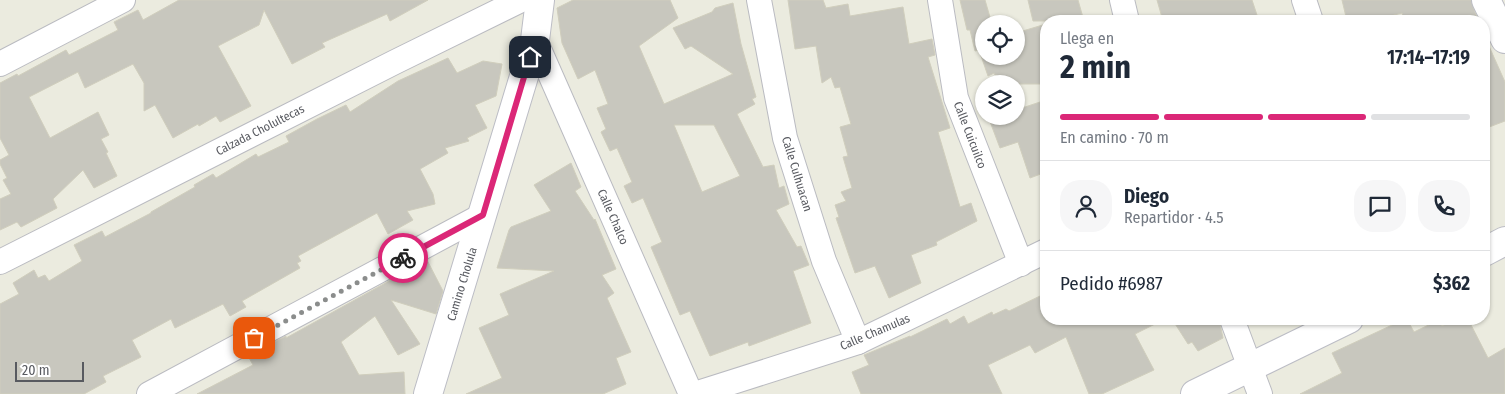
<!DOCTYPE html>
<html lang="es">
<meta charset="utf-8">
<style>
:root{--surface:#fff;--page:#f6f6f7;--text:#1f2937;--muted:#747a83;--line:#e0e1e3;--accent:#db2777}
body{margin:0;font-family:"Fira Sans Condensed",sans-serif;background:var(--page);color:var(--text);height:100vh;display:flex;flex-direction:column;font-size:19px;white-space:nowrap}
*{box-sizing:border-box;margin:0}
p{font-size:16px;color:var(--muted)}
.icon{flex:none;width:28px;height:28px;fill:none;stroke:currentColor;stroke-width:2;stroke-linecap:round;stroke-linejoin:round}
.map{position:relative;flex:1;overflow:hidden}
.drawer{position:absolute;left:1040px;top:15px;width:450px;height:310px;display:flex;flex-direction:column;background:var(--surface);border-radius:20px;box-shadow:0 1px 4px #0004}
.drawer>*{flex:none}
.controls{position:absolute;left:975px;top:15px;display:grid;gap:10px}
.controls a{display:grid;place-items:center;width:50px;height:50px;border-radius:50%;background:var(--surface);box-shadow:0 1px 4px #0004;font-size:25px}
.scale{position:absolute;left:15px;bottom:12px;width:69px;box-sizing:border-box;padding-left:5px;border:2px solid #585a60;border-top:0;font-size:14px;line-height:18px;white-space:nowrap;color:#585a60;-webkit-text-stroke:4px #fff;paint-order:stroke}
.pin{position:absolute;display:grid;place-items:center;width:42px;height:42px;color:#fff;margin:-21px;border-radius:10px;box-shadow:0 2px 8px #0006}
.courier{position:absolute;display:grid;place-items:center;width:50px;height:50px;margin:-25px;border:4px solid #db2777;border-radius:50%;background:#fff;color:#222;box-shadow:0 1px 6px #0007}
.summary em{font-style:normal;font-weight:700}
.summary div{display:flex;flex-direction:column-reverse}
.summary{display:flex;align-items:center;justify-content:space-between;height:85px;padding:0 20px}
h1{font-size:32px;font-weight:700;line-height:38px}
.bar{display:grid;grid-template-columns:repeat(4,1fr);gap:8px 5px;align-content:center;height:60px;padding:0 20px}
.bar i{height:6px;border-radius:4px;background:var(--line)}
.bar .on{background:var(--accent)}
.bar p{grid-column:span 4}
.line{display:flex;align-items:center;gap:12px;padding:0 20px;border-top:1px solid var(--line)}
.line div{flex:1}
.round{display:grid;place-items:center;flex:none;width:52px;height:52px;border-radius:20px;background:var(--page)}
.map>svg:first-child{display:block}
</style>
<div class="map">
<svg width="1505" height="394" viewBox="0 0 1505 394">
<rect width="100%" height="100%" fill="#ebebdf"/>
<g fill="#c8c7be" stroke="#d0cebd" fill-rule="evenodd">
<polygon points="179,0 428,0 390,21 387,14 322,43 325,47 292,64 264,10 259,25 218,46 251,106 220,122 216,116 199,126 198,124 173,138 155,105 144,111 144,83 133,64 85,88 78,72 29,97 50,138 98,112 109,135 101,139 108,152 106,153 117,176 94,188 83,170 53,199 57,208 21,227 17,222 0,230 0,199 11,194 3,180 7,178 0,164 0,160 9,155 0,138 0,83 17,74 18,76 66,50 69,55 118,30 114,22 138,10 143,20"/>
<path d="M 573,0 L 670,0 L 678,18 L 639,46 L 664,104 L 733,74 L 691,46 L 685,49 L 673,28 L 712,12 L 715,8 L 733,3 L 741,44 L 756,97 L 752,99 L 755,104 L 737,114 L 763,167 L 774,165 L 779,188 L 784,186 L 789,204 L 776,210 L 797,247 L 801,246 L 809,265 L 793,271 L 811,323 L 749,346 L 748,342 L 710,356 L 690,311 L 680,315 L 651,247 L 662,242 L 643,198 L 632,203 L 624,186 L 632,182 L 617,148 L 610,151 L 601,132 L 606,129 L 597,108 L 608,104 L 595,70 L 578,79 L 562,43 L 557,8 ZM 674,125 L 714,125 L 740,176 L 702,192 Z"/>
<polygon points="788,0 823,0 826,8 848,4 850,16 903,7 909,44 932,39 935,55 928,57 950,128 938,132 960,207 971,203 977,221 936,242 937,245 911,255 921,283 889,298 875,266 855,273 836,218 839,217 835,205 846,201 841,192 852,188 843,157 848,156 840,127 851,124 840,87 835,88 831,77 822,83 816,46 795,49"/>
<polygon points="960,0 985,0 992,24 984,24 984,56 1016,56 1016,33 1046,24 1046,84 1000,84 997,75 995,75 994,73 988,76 979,50 975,51 970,30 967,30"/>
<polygon points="1028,0 1078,0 1084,21 1033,21"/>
<polygon points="1157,0 1252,0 1259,21 1163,21"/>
<polygon points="1342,0 1471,0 1478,21 1405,21 1402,13 1370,21 1347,21"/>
<polygon points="1484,35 1505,82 1505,121 1484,129"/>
<polygon points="448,58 457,73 483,61 502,64 496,96 475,105 487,128 467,138 469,141 445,148 448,153 420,169 433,194 435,204 407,211 413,220 388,234 377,213 298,256 301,261 297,263 300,268 242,301 246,307 230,316 223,304 175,328 171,319 132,340 141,357 103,376 106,382 84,394 0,394 0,304 19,294 13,283 34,270 38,278 45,275 49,281 82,261 74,245 102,231 105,237 151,213 151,212 195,187 194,185 213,174 216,178 256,154 258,157 289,142 286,136 317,119 346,105 350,112 398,81"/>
<polygon points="1046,100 1046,172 1030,178 1018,142 1000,148 989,119 997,116 1016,116 1016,110"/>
<polygon points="571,163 581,187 575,191 594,220 595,219 616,269 602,275 614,293 607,298 631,352 616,358 626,384 603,394 466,394 502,378 479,328 509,315 500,294 554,271 497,268 509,230 511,227 551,211 534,185"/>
<polygon points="427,260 443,291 436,314 391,300 420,344 398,355 375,316 341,342 359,375 404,372 405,394 197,394 253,365 248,356 286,336 286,338"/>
<polygon points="1040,296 1046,310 1046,319 1165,319 1135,334 1154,370 1102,394 1089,394 1066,337 1035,353 1030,345 988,365 1002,394 861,394 852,372 869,365 864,355 910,336 910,337 947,319 950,324 964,316 968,324 992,312 993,315 1006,309 1009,311"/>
<polygon points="1172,319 1219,319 1223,338 1198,351 1192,342 1188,344"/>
<polygon points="1405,319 1407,319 1414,332 1439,320 1442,326 1457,319 1468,319 1488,358 1505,348 1505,394 1300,394 1342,373 1332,353"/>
</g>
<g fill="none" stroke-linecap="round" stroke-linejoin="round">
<defs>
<g id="street">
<polyline points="759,0 785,138 824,261 858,342"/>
<polyline points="940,0 956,98 1021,264"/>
<polyline points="1122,0 1127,21"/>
<polyline points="1304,0 1311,21"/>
<polyline points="535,40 691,394"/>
<polyline points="0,64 123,0"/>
<polyline points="0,262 395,62 521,0"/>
<polyline points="1232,319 1260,394"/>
<polyline points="149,394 483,215"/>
<polyline points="695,394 858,342 1046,251"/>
</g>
<g id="secondary">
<polyline points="1486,0 1505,39"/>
<polyline points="1484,252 1505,241"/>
<polyline points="428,394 535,40 540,0"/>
<polyline points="1195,394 1349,319"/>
</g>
</defs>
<use href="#street" stroke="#babbc1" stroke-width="26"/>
<use href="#secondary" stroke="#bcbdc5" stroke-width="30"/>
<use href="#street" stroke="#fff" stroke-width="24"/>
<use href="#secondary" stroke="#fff" stroke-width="28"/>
</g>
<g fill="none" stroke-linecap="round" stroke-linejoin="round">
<polyline stroke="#8b8d8c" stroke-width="5" stroke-dasharray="0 9" points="254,338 403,258"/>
<polyline stroke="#db2777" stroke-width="6" points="403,258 483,215 530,57"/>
</g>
<g text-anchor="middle" stroke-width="4.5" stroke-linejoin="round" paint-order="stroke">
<g font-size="12" fill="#585a60" stroke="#fff">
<text transform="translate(260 130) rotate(-27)" y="4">Calzada Cholultecas</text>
<text transform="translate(970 135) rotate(69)" y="4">Calle Cuicuilco</text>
<text transform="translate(797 174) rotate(73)" y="4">Calle Culhuacan</text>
<text transform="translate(613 217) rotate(66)" y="4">Calle Chalco</text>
<text transform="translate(462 284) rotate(-73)" y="4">Camino Cholula</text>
<text transform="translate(875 332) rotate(-23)" y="4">Calle Chamulas</text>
</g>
</g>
</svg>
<div class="controls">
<a><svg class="icon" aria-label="locate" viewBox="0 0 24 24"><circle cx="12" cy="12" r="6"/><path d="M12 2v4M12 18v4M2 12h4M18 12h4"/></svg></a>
<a><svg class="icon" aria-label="layers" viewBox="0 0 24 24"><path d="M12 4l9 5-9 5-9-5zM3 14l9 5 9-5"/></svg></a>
</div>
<div class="scale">20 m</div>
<div class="pin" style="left:254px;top:338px;background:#ea580c"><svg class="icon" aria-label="bag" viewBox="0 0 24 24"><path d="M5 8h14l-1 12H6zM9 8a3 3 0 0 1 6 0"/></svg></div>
<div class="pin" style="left:530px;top:57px;background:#1f2937"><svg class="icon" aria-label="home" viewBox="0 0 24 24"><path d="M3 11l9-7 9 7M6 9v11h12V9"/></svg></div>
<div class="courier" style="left:403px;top:258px"><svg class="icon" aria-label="bike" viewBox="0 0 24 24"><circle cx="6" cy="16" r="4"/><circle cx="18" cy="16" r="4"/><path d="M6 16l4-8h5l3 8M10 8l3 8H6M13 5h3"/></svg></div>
<section class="drawer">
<div class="summary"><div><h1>2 min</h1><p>Llega en</p></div><em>17:14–17:19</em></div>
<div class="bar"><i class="on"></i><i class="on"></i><i class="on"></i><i></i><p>En camino · 70 m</p></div>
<div class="line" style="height:90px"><a class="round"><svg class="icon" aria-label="person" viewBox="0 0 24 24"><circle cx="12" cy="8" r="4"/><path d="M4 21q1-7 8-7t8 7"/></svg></a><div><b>Diego</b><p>Repartidor · 4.5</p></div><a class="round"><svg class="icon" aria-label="chat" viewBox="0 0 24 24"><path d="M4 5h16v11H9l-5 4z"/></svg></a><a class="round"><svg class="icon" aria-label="phone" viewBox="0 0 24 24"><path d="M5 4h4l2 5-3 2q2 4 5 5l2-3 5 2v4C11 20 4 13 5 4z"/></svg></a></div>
<div class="line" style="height:65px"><div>Pedido #6987</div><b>$362</b></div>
</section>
</div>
